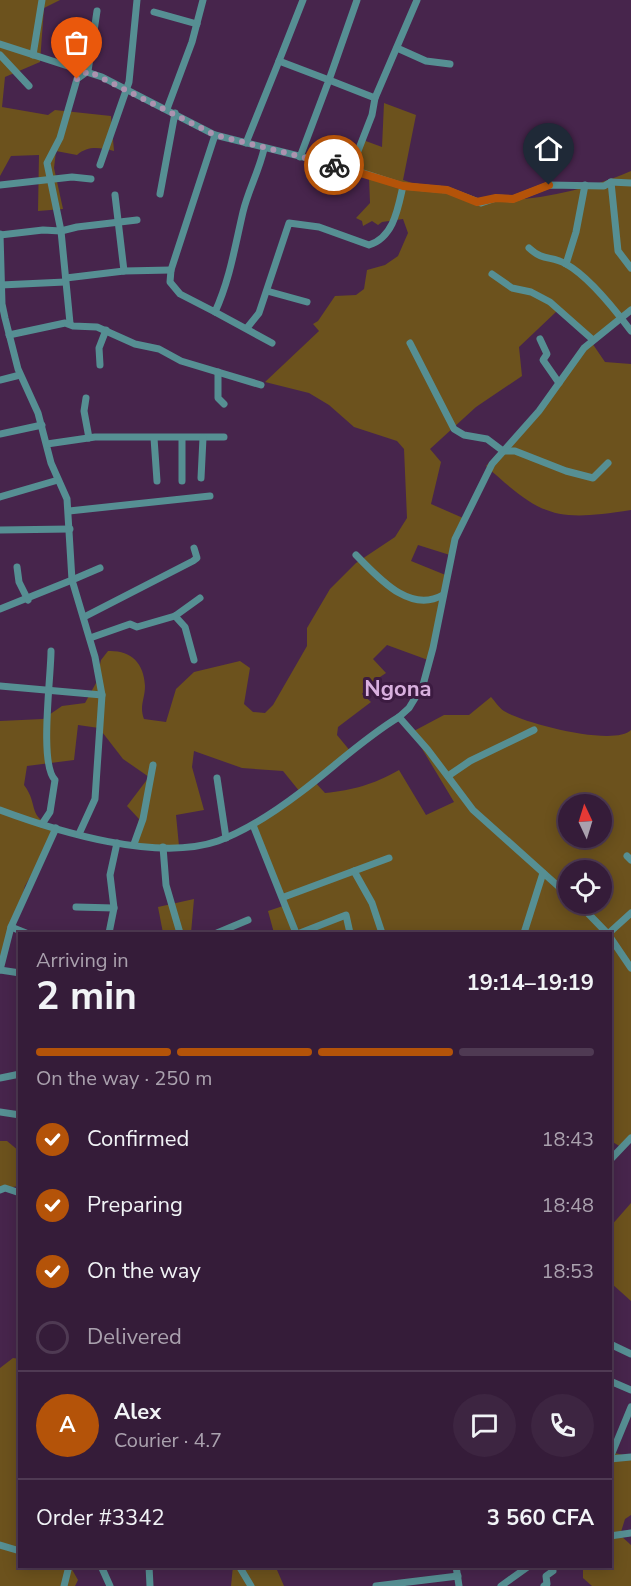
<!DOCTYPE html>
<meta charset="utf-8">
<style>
:root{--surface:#351c39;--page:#3d2541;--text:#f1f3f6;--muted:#aaa1ae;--line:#4f3a53;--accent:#b45309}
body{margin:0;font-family:"Nunito Sans",sans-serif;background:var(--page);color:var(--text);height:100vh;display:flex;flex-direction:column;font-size:22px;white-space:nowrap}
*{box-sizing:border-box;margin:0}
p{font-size:20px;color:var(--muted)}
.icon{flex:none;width:33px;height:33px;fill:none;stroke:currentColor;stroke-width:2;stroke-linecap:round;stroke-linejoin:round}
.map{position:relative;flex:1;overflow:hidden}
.side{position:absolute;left:18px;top:932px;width:594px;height:636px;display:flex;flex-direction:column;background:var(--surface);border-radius:0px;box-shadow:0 3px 15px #0003,0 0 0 2px var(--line)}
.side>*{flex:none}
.needle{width:39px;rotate:356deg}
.buttons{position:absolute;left:558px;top:794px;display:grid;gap:12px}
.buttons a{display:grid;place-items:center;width:54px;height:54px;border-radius:50%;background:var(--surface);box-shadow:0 3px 15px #0003,0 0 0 2px var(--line);font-size:30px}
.pin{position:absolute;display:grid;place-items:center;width:51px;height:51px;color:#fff;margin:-62px -26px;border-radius:50% 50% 50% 0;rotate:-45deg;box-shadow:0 0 6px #0007}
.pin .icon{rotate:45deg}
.courier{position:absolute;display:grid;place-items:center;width:60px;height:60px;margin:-30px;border:4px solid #b45309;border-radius:50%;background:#fff;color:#222;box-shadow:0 2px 8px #0007}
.overview em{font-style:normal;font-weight:700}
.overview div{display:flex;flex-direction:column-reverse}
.overview{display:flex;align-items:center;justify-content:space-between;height:102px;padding:0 18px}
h1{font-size:39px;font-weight:700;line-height:45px}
.bar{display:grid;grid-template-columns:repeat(4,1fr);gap:9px 6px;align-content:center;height:72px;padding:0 18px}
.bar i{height:8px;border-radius:4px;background:var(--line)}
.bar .active{background:var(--accent)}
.bar p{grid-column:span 4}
.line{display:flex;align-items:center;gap:15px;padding:0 18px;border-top:2px solid var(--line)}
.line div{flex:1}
.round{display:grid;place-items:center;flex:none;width:63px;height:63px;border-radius:32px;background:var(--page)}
ol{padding:0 18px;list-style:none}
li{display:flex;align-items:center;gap:18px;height:66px}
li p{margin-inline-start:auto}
li .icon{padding:6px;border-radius:50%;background:var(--accent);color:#fff;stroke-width:4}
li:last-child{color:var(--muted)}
li i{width:33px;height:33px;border:3px solid var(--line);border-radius:50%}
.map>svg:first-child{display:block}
</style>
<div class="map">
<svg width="631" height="1586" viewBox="0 0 631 1586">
<rect width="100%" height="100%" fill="#47254c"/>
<g fill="#6c521d" fill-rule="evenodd">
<path d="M 0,0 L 60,0 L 44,8 L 40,62 L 5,77 L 2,107 L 48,115 L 55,110 L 111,116 L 114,151 C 100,148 89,145 77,155 L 56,151 L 54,168 L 63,209 L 38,211 L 39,155 L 11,156 L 0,176 Z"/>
<path d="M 384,103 L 416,115 L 403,180 C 423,187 444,194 465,198 C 515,207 585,191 631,171 L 631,311 L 590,340 L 605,362 L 631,364 L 631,510 C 555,522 542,517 486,466 L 534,414 L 589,340 L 557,311 L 519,347 L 522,376 L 476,407 L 430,449 L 441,462 L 431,504 L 463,518 L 453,556 L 418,545 L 411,561 L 448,576 L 428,660 L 387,645 L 373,659 L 386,673 L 368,685 L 362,694 L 371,702 L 338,727 L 337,735 L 351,752 L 314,781 L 325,793 C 354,790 372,785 399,770 L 426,815 L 454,802 L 412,732 L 444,715 L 469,715 L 491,697 C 495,701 499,708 504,711 C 523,723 614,747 631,730 L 631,1136 L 621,1147 L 611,1141 L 610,933 L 274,933 L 268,911 L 286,905 L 253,825 L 300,792 L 283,771 L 242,768 L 194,751 L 192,767 L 204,810 L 176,815 L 179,846 L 134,844 L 139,819 L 127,806 L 149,777 L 123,759 L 99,728 L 78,725 L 74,760 L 27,766 L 24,785 C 40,806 25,816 57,829 L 25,886 L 0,972 L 0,721 L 43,719 L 62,706 L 85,703 L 96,683 L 101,660 L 108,651 C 130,650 144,662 145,686 C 145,699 139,706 144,719 L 166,722 L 176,689 L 194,672 L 240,661 L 250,668 L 244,704 L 253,712 L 265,713 L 273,705 L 307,646 L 307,628 L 330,589 L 356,563 L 395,537 L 407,518 L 404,449 L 397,441 L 354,427 L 329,405 L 309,393 L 265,382 L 319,331 L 313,324 L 318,321 L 335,296 L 356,295 L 364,289 L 367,270 L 385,265 L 398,256 L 408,233 L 403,219 L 382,222 L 378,225 L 372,221 L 363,226 L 362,221 L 356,218 L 370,203 L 369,177 L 353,171 L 363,140 L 382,147 ZM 568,804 L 602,804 L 602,837 L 568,837 ZM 568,870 L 602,870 L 602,903 L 568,903 Z"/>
<polygon points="194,899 191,933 163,933 158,907"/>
<polygon points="0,1141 7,1141 19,1151 19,1186 0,1189"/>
<polygon points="631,1203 631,1301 611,1283 610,1227"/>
<polygon points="13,1358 20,1359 20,1566 70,1566 78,1580 75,1586 0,1586 0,1368"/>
<polygon points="611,1452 631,1457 631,1515 625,1519 620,1535 631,1545 631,1586 592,1586 583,1578 583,1566 610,1566"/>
<polygon points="233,1566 277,1570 284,1586 231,1586"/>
</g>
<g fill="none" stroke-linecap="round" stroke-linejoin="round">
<g stroke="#568f93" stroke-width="7">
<polyline points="357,0 329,80 375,98"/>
<polyline points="154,12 197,24"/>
<polyline points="0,44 102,77 215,135 351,169"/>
<polyline points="397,48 426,61 450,64"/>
<polyline points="0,55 29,86"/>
<polyline points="33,55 42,0"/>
<polyline points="279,61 303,0"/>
<polyline points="167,109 192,42 203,0"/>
<path d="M 215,135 L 171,270 L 170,282 L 180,294 L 215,312 C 230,279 235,246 243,212 C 248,191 259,171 264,149"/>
<polyline points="246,143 279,61 329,80 300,157"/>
<polyline points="100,165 129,82 137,0"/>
<polyline points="611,182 618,251 631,268"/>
<polyline points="0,185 72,177 91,179"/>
<polyline points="403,186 447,190 481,203 496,198 513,199 549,185 604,186 611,182 631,183"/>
<polyline points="160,194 175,113"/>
<polyline points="115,195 124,271"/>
<polyline points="0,234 2,304 5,318 18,369 38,413 51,463 67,499 72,580 0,609"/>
<polyline points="0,235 43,230 61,231 77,227 137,220"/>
<path d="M 529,248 C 544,262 551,255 566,264 C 588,276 616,311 631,331"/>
<polyline points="566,264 576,232 585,185"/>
<polyline points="492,274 512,288 531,292 550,302 593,340"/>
<polyline points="66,278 124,271 171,270"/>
<polyline points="1,285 65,282"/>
<polyline points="267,291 307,302"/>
<polyline points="215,312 272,343"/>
<polyline points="70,323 61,231 47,163 60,138 77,79 88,71 97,11"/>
<path d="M 247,328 L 259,313 L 289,223 L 319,227 L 369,245 C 394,237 398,208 403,186 L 351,169 L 372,115 L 375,98 L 417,0"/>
<polyline points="9,335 65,323 73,326 97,327 135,344 159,349 181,361 261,385"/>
<polyline points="540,339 547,354 543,360 559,383"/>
<polyline points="410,343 454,429 464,435 487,439 503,451 515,451 566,471 593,478 608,463"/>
<polyline points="100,365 99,348 106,330"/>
<polyline points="218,372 218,398 224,404"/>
<polyline points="0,380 20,375"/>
<polyline points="86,398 84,411 89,438"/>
<polyline points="0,434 42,425"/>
<polyline points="154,438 157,481"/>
<polyline points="182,438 182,481"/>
<polyline points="47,444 95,437 224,437"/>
<polyline points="201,478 203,438"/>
<polyline points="0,497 58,480"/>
<polyline points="69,511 210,496"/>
<polyline points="0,530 70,529"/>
<path d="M 356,555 C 378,577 409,614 443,595"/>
<polyline points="17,567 19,582 28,600"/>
<polyline points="175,616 185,627 194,660"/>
<polyline points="84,617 193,561 197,558 194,548"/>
<polyline points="90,638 130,624 137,627 175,616 200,598"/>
<polyline points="0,686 102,695"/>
<polyline points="399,717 428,750 473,810 568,895"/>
<polyline points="448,776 470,761 534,730"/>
<polyline points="217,778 226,838"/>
<path d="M 0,810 C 59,832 157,862 218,841 C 248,830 276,811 301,792 C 334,767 364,738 399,717 L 409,708 L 423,685 L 433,648 L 455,539 L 492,464 L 539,411 L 584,348 L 631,310"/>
<path d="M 42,824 L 50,812 L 55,780 C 39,764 51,677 51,651"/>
<polyline points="253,825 296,933"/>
<polyline points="79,834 95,799 102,695 95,657 72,580 100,568"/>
<polyline points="134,844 143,819 153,765"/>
<polyline points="163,847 166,885 180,933"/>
<polyline points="627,856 631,860"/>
<polyline points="354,871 372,903 382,933"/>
<polyline points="284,897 389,858"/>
<polyline points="578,903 607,933"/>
<polyline points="76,907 114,908"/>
<polyline points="11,927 26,933"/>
<polyline points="109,933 114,908 110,875 117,843"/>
<polyline points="217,933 248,920"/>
<polyline points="300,933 346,915 350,933"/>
<polyline points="524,933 543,873"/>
<polyline points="609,933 631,913"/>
<polyline points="610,937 631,968"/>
<polyline points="0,970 11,927 56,828"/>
<polyline points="0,970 20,973"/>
<polyline points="0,1078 20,1074"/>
<polyline points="0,1112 20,1115"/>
<polyline points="610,1160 631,1138"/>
<polyline points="0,1190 5,1188 20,1193"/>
<polyline points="610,1344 631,1354"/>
<polyline points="610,1381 631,1390"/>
<polyline points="610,1458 631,1407"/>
<polyline points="610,1459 631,1457"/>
<polyline points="610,1536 631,1533"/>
<polyline points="0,1545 20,1551"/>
<polyline points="101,1566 110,1586"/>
<polyline points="149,1566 150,1586"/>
<polyline points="239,1566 251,1586"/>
<polyline points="456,1566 459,1586"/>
<polyline points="64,1586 69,1566"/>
<polyline points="376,1586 458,1576"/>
<polyline points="501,1586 529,1566"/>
<polyline points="544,1586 547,1584 546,1576 553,1571 551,1566"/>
</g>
</g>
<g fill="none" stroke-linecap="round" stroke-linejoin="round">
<polyline stroke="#ac92af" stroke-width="6" stroke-dasharray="0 10.8" points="77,79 88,71 215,135 334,165"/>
<polyline stroke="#b45309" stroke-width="8" points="334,165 403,186 447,190 477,202 496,198 513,199 549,185"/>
</g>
<g text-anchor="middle" stroke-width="6" stroke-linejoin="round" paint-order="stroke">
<g font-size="22" font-weight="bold" fill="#d9b0df" stroke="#3c1b41">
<text x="398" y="696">Ngona</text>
</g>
</g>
</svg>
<div class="buttons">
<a><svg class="needle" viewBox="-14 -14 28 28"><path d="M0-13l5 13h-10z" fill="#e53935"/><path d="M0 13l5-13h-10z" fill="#aaa1ae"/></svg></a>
<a><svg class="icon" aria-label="locate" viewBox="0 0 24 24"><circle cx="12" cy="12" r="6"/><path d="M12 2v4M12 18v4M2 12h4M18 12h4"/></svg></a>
</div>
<div class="pin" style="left:77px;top:79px;background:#ea580c"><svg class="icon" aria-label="bag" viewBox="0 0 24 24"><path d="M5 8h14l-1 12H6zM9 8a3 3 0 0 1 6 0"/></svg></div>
<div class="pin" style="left:549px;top:185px;background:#1f2937"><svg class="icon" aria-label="home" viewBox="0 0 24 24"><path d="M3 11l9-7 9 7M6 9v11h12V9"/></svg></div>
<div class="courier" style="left:334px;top:165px"><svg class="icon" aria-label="bike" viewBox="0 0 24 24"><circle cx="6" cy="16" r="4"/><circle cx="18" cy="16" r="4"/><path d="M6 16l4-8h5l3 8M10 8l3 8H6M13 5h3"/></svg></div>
<section class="side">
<div class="overview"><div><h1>2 min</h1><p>Arriving in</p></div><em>19:14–19:19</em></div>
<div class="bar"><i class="active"></i><i class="active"></i><i class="active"></i><i></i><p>On the way · 250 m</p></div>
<ol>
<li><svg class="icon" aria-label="check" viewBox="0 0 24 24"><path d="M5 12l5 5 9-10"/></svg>Confirmed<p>18:43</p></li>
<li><svg class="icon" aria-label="check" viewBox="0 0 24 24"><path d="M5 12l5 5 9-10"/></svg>Preparing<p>18:48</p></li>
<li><svg class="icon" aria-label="check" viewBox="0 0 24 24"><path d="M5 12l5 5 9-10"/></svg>On the way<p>18:53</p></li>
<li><i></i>Delivered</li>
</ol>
<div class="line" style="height:108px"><b class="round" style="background:var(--accent);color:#fff">A</b><div><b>Alex</b><p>Courier · 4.7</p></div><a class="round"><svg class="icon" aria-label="chat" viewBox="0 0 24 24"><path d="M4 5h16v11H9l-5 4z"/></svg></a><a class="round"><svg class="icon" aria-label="phone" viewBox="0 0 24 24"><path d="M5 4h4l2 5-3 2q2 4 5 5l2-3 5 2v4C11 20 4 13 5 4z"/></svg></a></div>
<div class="line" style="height:78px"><div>Order #3342</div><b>3 560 CFA</b></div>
</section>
</div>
